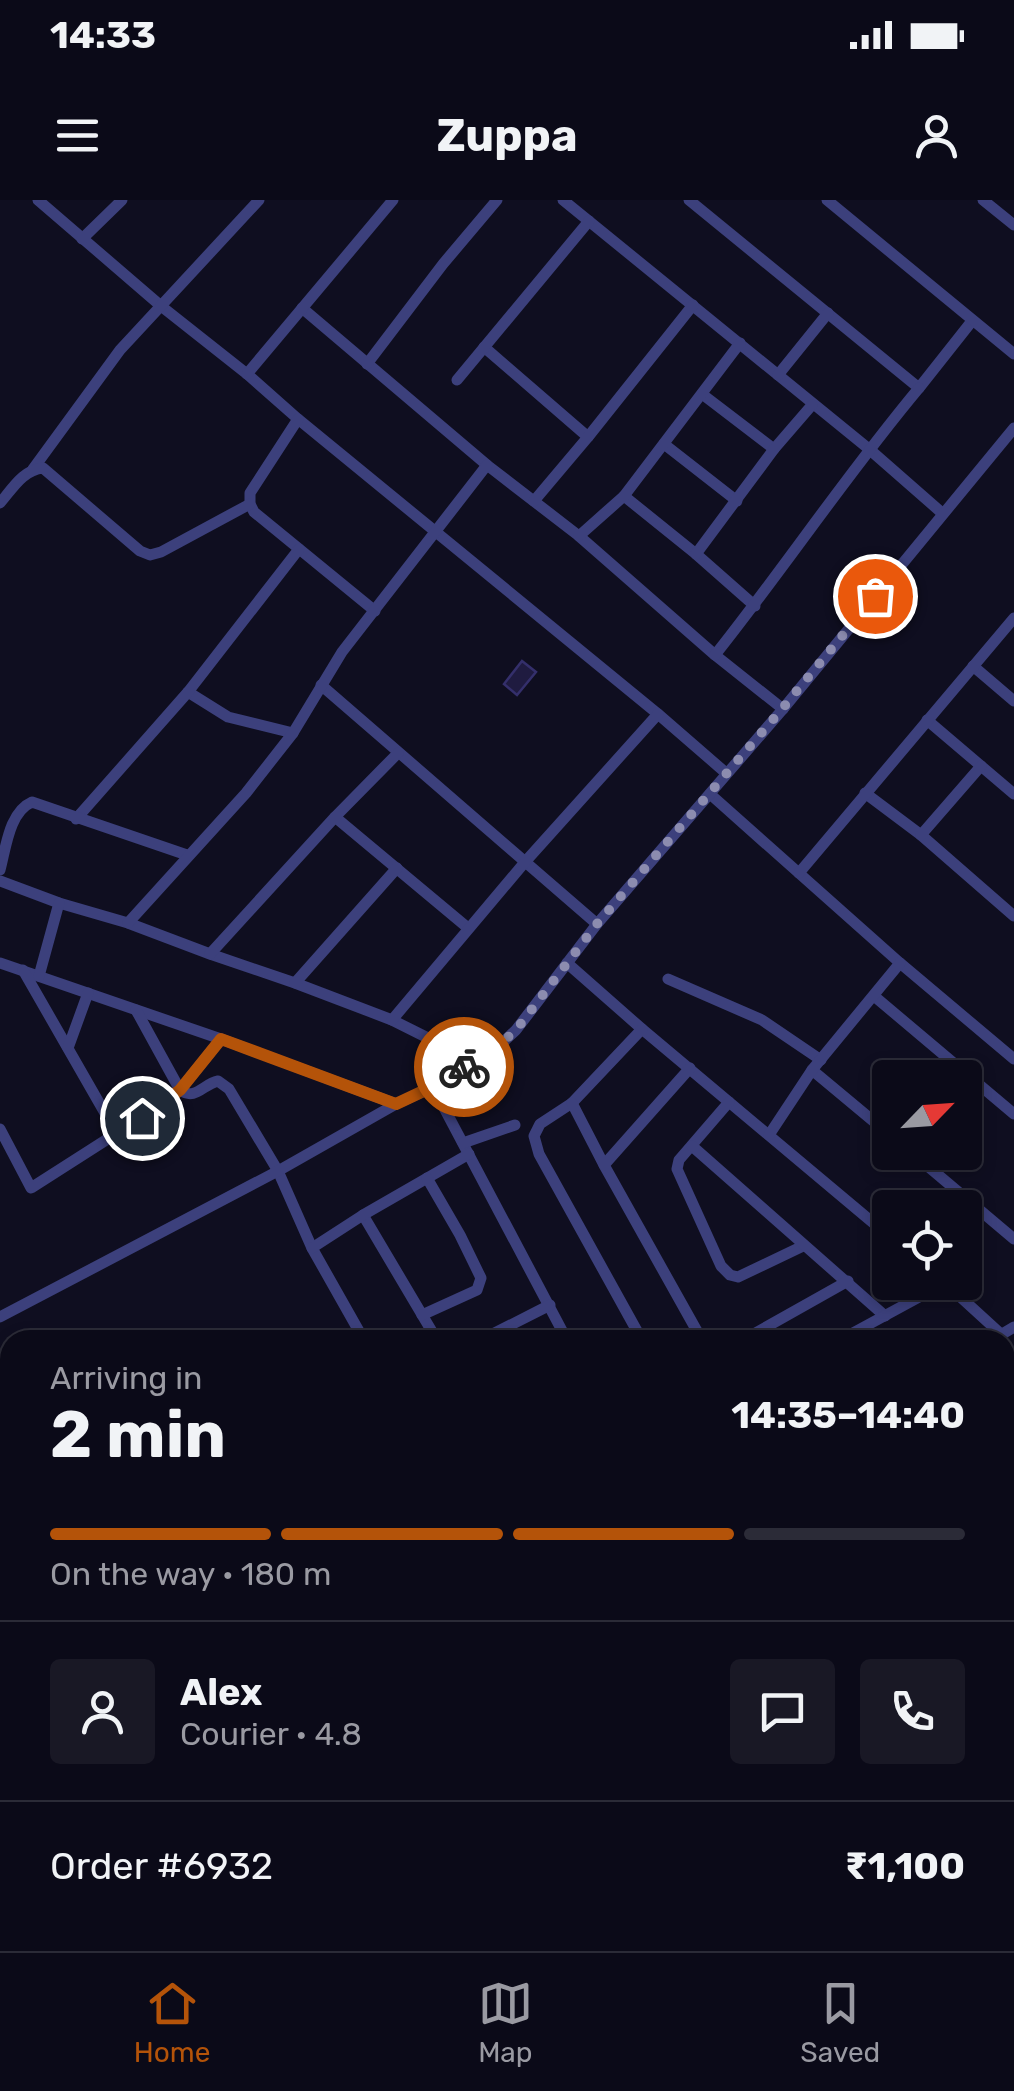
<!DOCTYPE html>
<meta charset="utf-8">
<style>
:root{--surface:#0b0a18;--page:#191825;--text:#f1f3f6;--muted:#9a9aa2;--line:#2b2b37;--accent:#b45309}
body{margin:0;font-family:Rubik,sans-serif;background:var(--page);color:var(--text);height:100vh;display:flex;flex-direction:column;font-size:38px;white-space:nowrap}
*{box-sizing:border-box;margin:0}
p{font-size:32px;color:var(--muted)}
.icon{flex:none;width:55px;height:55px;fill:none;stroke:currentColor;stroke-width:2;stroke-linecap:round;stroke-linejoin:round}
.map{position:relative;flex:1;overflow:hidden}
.sheet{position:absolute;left:0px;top:1130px;width:1015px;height:622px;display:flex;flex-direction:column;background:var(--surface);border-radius:30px 30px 0 0;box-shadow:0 5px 15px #0003,0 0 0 2px var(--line)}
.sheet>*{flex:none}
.needle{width:65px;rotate:65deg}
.fabs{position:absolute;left:872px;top:860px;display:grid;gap:20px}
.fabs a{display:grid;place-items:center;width:110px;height:110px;border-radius:10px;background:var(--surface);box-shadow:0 5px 15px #0003,0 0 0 2px var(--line);font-size:50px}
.pin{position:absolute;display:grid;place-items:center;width:85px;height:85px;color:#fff;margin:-42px;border:5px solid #fff;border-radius:50%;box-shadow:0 2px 10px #0007}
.courier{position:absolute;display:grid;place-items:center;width:100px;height:100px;margin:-50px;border:8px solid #b45309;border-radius:50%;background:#fff;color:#222;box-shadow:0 2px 12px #0007}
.summary em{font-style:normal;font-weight:700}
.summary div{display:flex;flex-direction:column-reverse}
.summary{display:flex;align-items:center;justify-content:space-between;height:170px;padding:0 50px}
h1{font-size:65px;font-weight:700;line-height:75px}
.bar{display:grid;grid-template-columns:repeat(4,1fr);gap:15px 10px;align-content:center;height:120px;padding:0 50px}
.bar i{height:12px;border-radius:8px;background:var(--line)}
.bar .current{background:var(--accent)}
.bar p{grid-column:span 4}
.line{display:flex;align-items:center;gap:25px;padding:0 50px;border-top:2px solid var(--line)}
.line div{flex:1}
.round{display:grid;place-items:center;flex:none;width:105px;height:105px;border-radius:10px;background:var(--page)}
.status{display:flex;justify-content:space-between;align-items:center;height:70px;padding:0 50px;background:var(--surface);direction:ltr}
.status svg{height:28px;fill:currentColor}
header{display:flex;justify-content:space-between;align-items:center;height:130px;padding:0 50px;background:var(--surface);font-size:45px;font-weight:700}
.dock{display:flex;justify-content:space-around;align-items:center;height:140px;border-top:2px solid var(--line);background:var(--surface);font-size:28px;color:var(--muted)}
.dock a{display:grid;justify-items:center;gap:5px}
.dock .current{color:var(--accent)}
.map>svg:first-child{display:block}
</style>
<div class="status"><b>14:33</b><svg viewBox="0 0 49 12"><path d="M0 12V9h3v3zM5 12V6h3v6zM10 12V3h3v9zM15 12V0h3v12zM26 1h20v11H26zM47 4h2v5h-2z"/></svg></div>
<header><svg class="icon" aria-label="menu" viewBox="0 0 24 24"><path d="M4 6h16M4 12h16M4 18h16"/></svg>Zuppa<svg class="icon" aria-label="person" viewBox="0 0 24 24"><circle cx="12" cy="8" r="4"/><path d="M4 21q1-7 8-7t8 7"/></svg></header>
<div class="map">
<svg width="1014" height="1751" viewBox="0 0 1014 1751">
<rect width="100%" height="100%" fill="#0f0e20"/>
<polygon fill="#1f1b40" stroke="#342f6b" stroke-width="2.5" points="522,461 536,472 517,495 504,484"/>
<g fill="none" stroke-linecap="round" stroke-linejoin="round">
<g stroke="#3c407c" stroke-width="11">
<polyline points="38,0 161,106 247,174 298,219 658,514 726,573"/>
<polyline points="563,0 869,249 942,313"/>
<polyline points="689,0 919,188 972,121"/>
<polyline points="827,0 1014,154"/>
<polyline points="983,0 1014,25"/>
<polyline points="82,39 122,0"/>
<polyline points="302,108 487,265 579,336 715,455 783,509"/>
<polyline points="484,147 588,237"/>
<polyline points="367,164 443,64 497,0"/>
<polyline points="247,174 393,0"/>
<polyline points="778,175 828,113"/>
<polyline points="457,180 589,21"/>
<polyline points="702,194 774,249"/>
<polyline points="298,219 250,293 250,304 254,312 375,411"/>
<polyline points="664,244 737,301"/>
<polyline points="33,269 120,150 259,0"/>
<polyline points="624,296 696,354 755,406"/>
<polyline points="534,301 588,237 693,105"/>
<path d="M 0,303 C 13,288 23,270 43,268 L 140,351 L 150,355 L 161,352 L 250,304"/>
<polyline points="579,336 624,296 740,143"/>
<polyline points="696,354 774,249 812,205"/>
<path d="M 715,455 C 785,367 847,274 919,188"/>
<polyline points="973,466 1014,501"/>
<polyline points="321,485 597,724"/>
<polyline points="188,492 228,517 293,533"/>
<polyline points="927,520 1014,594"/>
<polyline points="865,593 921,635 1014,716"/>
<polyline points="710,594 900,763 1014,859"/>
<polyline points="335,617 468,728"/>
<polyline points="76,619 188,492 299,349"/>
<polyline points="921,635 981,566"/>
<path d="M 0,670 C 6,648 9,612 32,602 L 187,655"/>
<polyline points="799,673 1014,418"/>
<polyline points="0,681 59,703 128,723 210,754 295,783 392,820 450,849 466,855 482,856 498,847 516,830 597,724 783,509 1014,228"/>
<polyline points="128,723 246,593 293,533 342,452 487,265"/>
<polyline points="210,754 335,617 398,553"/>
<polyline points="0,763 221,839 396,904"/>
<polyline points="567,763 642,829 890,1037"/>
<polyline points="23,770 117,934"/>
<polyline points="39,776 59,703"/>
<polyline points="668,779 762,820 821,860"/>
<polyline points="295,783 397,668"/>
<polyline points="874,796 1014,914"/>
<path d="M 136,810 L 180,890 C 196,901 203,884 218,881 L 229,889 L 278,971 L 312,1048 L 364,1140"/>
<polyline points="392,820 525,662 658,514"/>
<polyline points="642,829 572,903 540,924 534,936 539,954 642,1140"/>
<polyline points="68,848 88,793"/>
<polyline points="812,870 890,935"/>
<polyline points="433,887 567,1140"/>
<polyline points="729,902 679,960 677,969 721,1066 730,1075 738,1077 803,1046"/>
<polyline points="572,903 604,965 702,1140"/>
<polyline points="0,929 31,988 167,901 180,890 221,839"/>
<polyline points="769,935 812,870 900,763"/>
<polyline points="463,943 515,925"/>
<polyline points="692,946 885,1116"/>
<polyline points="911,952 1014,1039"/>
<polyline points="604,965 690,868"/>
<polyline points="363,1015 437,1140"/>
<polyline points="312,1048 363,1015 469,954"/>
<polyline points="944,1082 1002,1135"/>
<polyline points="422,1115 477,1090 481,1078 460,1035 427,978"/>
<polyline points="0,1117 278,971 396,904 433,887 482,856"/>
<polyline points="481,1140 550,1105"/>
<polyline points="743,1140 848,1081"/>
<polyline points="840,1140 945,1083"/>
<polyline points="992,1140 1014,1127"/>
<polyline points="0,1171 10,1190"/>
<polyline points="1005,1200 1014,1214"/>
<polyline points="1005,1249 1014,1266"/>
<polyline points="0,1294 10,1286"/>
<polyline points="0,1417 10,1434"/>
<polyline points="1005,1421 1014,1416"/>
<polyline points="1005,1514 1014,1509"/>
<polyline points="1005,1570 1014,1585"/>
<polyline points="0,1609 10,1597"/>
<polyline points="182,1742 187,1751"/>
<polyline points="610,1742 614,1751"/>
<polyline points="59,1751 67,1742"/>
<polyline points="230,1751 239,1742"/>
<polyline points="326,1751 335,1742"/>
<polyline points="434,1751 443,1743"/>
<polyline points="531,1751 547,1742"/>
<polyline points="709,1751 726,1742"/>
</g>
<g stroke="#3c407c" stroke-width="14">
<polyline points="1005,1715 1014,1710"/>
<polyline points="1005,1733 1014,1728"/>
<polyline points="938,1751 953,1742"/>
<polyline points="970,1751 987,1742"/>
</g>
</g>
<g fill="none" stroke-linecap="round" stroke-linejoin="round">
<polyline stroke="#8c8caf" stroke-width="10" stroke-dasharray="0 18" points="464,867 498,846 516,830 597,724 782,509 875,396"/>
<polyline stroke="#b45309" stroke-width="12" points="142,918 180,890 221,839 396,904 432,887 464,867"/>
</g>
</svg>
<div class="fabs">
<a><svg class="needle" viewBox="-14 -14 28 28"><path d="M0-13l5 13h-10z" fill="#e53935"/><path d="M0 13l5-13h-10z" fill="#9a9aa2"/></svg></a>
<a><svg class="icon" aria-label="locate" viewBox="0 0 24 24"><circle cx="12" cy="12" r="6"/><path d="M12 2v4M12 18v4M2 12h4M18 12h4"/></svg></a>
</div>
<div class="pin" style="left:875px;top:396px;background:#ea580c"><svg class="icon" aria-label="bag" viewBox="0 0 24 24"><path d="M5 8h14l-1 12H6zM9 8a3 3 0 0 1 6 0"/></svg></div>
<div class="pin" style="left:142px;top:918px;background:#1f2937"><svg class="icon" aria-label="home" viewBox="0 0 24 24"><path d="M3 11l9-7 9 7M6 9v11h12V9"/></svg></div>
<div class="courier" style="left:464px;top:867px"><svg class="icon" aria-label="bike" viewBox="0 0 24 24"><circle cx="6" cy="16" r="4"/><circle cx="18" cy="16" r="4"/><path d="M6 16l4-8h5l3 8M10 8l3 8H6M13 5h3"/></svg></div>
<section class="sheet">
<div class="summary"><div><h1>2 min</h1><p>Arriving in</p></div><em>14:35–14:40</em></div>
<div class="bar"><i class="current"></i><i class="current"></i><i class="current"></i><i></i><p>On the way · 180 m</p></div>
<div class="line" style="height:180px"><a class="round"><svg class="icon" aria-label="person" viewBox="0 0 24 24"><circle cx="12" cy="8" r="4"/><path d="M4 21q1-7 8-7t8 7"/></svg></a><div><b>Alex</b><p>Courier · 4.8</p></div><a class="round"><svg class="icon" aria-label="chat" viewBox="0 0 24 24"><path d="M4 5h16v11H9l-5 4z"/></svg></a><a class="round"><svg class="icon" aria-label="phone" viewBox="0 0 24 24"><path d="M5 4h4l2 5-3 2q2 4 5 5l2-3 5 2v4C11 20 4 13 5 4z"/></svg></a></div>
<div class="line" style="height:130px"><div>Order #6932</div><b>₹1,100</b></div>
</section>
</div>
<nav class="dock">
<a class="current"><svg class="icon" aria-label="home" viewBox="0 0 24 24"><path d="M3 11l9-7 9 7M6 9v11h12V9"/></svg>Home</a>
<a><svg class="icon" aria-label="map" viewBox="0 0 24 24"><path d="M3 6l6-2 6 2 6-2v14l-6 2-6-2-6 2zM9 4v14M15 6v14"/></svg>Map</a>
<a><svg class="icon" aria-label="saved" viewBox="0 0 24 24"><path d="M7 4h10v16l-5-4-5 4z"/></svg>Saved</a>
</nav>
